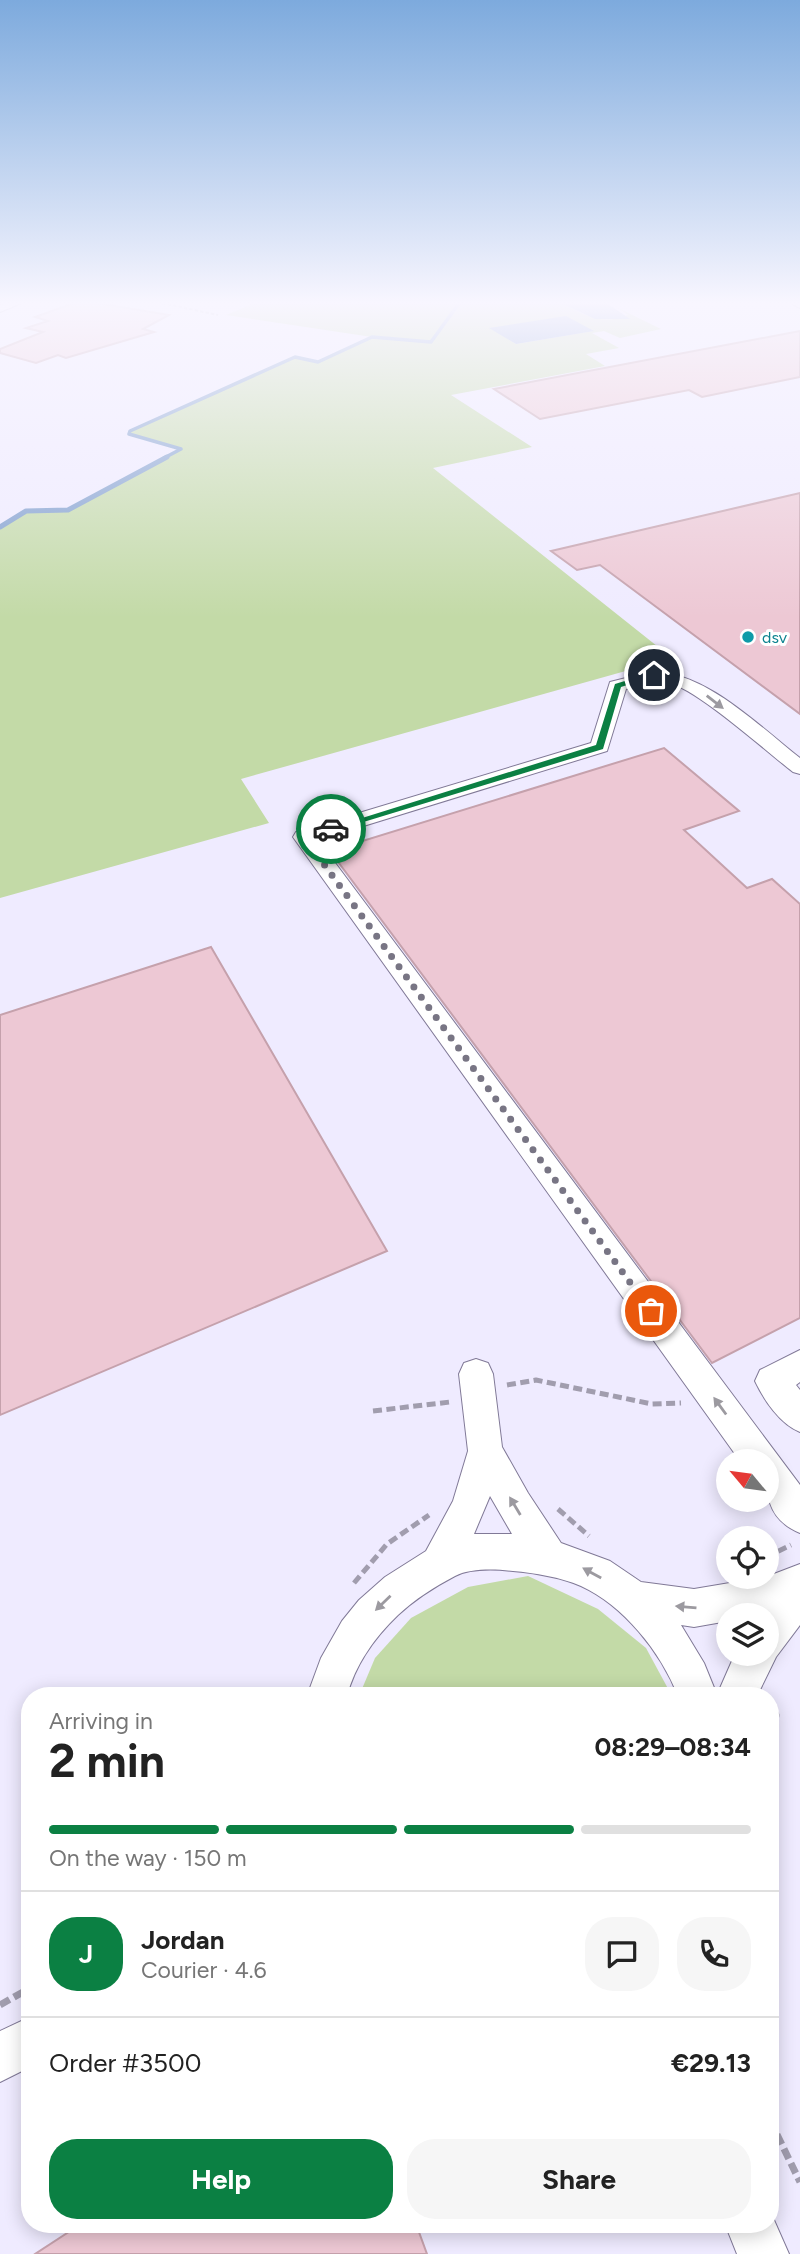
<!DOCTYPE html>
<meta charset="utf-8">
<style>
:root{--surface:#fff;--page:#f6f6f6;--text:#222;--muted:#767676;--line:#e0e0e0;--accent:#0b8043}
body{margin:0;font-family:Figtree,sans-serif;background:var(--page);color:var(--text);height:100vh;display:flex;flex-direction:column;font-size:26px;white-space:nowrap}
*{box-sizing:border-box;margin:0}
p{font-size:23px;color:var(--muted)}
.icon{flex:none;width:38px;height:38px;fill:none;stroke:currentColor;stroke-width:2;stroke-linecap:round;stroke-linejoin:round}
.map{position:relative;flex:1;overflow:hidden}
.panel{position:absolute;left:21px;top:1687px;width:758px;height:546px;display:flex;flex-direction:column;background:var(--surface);border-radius:28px;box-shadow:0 4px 18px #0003}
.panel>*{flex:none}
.needle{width:46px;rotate:299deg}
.controls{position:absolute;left:716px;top:1449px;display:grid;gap:14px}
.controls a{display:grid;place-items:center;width:63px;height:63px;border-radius:50%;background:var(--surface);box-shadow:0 4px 18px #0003;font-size:35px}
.pin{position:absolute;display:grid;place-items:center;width:60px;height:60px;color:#fff;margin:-30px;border:4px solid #fff;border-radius:50%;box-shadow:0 2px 7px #0007}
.courier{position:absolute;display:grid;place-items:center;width:70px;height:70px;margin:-35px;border:5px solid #0b8043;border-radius:50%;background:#fff;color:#222;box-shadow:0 2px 9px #0007}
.headline em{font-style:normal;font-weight:700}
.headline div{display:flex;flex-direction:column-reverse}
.headline{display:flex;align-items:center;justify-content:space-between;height:119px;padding:0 28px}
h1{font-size:46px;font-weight:700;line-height:52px}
.bar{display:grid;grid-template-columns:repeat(4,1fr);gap:10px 7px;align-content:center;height:84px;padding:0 28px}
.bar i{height:9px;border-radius:5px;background:var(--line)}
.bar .on{background:var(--accent)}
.bar p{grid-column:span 4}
.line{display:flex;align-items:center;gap:18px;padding:0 28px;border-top:2px solid var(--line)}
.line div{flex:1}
.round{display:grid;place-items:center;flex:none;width:74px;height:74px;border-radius:28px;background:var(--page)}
.primary-button{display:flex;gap:14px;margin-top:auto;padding:14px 28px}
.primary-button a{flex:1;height:80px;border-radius:28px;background:var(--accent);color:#fff;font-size:28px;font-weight:700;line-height:80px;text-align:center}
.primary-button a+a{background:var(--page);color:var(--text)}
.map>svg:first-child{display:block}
</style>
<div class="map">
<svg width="800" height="2254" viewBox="0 0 800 2254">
<rect width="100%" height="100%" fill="#efebff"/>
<g fill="#c3daa7" fill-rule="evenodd">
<path d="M 257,302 L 575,302 L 566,305 C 587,317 604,325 628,315 L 618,308 L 661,329 L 620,338 L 604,331 L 592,333 L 619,348 L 586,354 L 605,366 L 451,395 L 532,447 L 433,468 L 672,658 L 241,779 L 269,823 L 0,898 L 0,524 L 3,525 L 26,511 L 68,510 L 180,449 L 129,434 L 130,431 L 295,357 L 318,362 L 372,337 L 226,315 ZM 491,328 L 593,331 L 516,344 Z"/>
<polygon points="528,1576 598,1609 646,1648 672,1696 359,1696 375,1658 411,1618 468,1587"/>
</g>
<g fill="#7c9ccc">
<polygon points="575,302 605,302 630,319 595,319 565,305"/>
<polygon points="566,316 594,331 516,344 489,328"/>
</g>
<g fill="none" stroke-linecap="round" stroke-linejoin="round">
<polyline stroke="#7c9ccc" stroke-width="3.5" points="164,458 181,449 129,434 130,431 295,357 318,362 372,337 431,342 460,302"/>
<polyline stroke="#7c9ccc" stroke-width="5" points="0,527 26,511 68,510 167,457"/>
</g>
<g fill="#edc8d4" stroke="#c5a1ac" stroke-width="2">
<polygon points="77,302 91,302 169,315 143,329 154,332 66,358 58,355 36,363 0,353 0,349 43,332 26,328 48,321 35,317"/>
<polygon points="800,331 800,377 702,397 689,390 540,419 494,389"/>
<polygon points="800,493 800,714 600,565 577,570 551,551"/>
<polygon points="664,748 739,811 684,830 747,888 772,879 800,904 800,1318 712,1363 330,851"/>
<polygon points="211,947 387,1251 0,1415 0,1015"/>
<polygon points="81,2224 416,2224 427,2254 35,2254"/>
</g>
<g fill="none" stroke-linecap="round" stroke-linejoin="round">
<defs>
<g id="minor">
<polygon points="9,302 24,302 0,312 0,305"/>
<polygon points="789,302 800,302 800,308"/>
<path d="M 650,672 C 703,669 760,727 800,758 L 800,774 L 793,772 C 767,752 697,689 669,683 C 654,680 639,685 626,689 L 607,751 L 318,840 L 800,1485 L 800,1533 C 766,1519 766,1493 766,1461 L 740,1461 L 293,837 L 296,832 L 591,743 L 610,682 Z"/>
<path d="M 800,1350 L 800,1382 L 796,1385 L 800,1390 L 800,1432 C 780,1424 764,1400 755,1381 L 760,1370 Z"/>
<path d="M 476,1359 L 488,1363 L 493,1374 L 502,1447 L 528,1493 L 561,1543 L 610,1561 L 641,1582 L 694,1589 L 766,1577 L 800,1564 L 800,1625 L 776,1657 L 757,1696 L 678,1696 C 661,1652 623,1605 581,1586 C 560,1577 535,1573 513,1571 C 495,1569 471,1568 455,1576 C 434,1587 415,1599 398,1615 C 375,1637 355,1665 347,1696 L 307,1696 L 321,1658 L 342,1621 L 359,1600 L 385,1577 L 426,1551 L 453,1501 L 468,1451 L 459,1374 L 464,1363 ZM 490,1496 L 512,1534 L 474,1534 ZM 762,1614 L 766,1615 L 766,1654 L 735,1654 L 717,1695 L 704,1663 L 681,1625 L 694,1627 L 728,1621 L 728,1615 Z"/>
<polygon points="30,2017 30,2067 0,2082 0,2031"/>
<polygon points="770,2211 789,2254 737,2254 725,2224 770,2224"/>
</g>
</defs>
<use href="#minor" stroke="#807997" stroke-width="2"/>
<polyline stroke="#a19dae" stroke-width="2" stroke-dasharray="3.5 2" stroke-linecap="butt" points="157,302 218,315"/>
<g stroke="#a19dae" stroke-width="5" stroke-dasharray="9 4.5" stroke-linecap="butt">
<polyline points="507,1385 536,1380 652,1404 681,1403"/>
<polyline points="373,1411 450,1402"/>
<polyline points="558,1509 589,1536"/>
<polyline points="766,1557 791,1545"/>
<polyline points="354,1583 387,1544 429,1515"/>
</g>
<g stroke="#a19dae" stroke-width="7" stroke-dasharray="11 5" stroke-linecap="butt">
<polyline points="770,1708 776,1715 770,1747"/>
<polyline points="0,2005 30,1988"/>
<polyline points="770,2120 800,2182"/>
</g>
<use href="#minor" fill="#fff" fill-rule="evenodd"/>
</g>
<defs><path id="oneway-solid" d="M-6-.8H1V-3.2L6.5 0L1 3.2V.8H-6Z" transform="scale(1.75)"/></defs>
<g fill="#9c9aa0">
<use href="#oneway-solid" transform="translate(715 702) rotate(38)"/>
<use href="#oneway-solid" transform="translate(720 1406) rotate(-126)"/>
<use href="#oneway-solid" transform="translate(515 1506) rotate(-121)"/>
<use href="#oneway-solid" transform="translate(592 1573) rotate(-151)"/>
<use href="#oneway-solid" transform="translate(383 1603) rotate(136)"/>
<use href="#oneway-solid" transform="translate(686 1607) rotate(-175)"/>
</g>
<linearGradient id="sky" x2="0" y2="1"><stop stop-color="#7daadd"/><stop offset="0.49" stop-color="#f8f6ff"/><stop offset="1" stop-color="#f8f6ff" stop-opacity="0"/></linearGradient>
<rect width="800" height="618" fill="url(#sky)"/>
<polygon fill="#0b8043" points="651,673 658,675 621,687 603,749 334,831 327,829 596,745 615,684"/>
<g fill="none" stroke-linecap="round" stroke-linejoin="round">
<polyline stroke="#787584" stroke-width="7" stroke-dasharray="0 12.6" points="331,829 304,837 651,1311"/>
</g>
<circle fill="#0f9aa8" stroke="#fff" stroke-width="2.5" cx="748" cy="637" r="7"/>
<g text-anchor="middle" stroke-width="6" stroke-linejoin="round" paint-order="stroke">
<g font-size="16" fill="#0d838f" stroke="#fff" text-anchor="start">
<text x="762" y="643">dsv</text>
</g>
</g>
</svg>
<div class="controls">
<a><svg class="needle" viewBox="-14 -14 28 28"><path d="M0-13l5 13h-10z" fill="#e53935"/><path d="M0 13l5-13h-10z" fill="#767676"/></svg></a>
<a><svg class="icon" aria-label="locate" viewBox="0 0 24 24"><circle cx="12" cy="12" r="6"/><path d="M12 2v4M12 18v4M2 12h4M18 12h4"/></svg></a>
<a><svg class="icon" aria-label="layers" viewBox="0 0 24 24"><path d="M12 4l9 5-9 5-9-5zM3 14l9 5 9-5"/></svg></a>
</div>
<div class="pin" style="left:651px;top:1311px;background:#ea580c"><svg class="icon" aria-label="bag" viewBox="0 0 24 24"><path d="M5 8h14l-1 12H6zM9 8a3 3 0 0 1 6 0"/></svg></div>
<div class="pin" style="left:654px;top:675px;background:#1f2937"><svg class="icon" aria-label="home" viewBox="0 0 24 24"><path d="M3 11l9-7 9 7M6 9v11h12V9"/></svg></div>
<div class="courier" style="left:331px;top:829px"><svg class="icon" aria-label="car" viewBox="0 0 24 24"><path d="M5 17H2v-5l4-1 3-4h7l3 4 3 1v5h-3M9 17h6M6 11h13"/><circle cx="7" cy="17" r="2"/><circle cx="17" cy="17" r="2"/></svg></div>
<section class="panel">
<div class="headline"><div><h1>2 min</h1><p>Arriving in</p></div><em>08:29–08:34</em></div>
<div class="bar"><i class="on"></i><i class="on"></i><i class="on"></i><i></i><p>On the way · 150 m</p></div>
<div class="line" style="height:126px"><b class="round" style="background:var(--accent);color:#fff">J</b><div><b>Jordan</b><p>Courier · 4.6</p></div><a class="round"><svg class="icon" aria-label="chat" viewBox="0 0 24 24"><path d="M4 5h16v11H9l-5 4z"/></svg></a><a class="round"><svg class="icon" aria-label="phone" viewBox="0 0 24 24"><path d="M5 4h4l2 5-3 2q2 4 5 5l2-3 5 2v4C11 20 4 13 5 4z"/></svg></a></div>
<div class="line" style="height:91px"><div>Order #3500</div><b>€29.13</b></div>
<div class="primary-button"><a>Help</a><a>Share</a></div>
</section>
</div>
